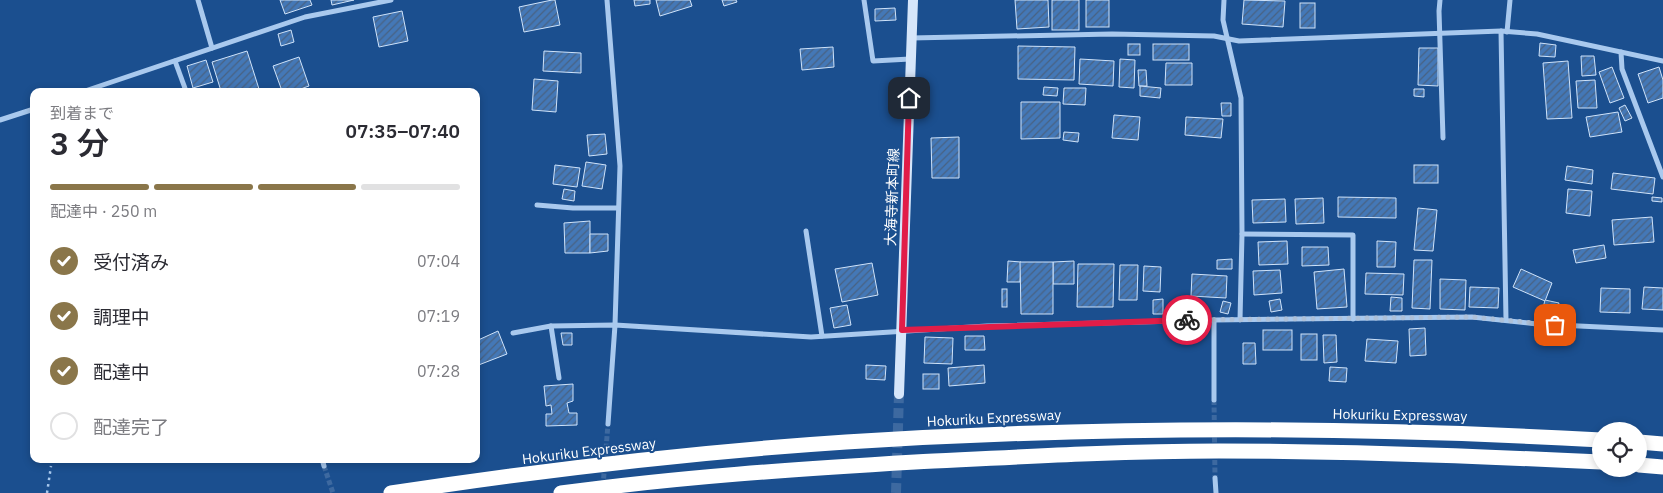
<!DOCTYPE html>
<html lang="ja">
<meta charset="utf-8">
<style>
:root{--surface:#fff;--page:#f2f2f3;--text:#2b2b33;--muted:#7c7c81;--line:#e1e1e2;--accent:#8a764a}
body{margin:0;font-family:"IBM Plex Sans","Noto Sans JP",sans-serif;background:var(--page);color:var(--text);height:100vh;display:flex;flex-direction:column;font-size:19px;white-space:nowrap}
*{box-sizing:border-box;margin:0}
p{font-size:16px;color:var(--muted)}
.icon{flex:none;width:28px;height:28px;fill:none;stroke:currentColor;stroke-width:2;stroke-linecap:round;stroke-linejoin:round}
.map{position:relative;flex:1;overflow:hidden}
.side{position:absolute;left:30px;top:88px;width:450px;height:375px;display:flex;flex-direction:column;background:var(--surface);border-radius:10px;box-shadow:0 2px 8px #0003}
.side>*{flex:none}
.controls{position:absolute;left:1592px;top:422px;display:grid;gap:10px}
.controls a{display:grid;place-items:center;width:55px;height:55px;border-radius:50%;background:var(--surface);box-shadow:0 2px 8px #0003;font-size:25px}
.pin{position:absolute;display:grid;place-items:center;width:42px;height:42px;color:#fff;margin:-21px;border-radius:10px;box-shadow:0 2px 8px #0006}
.courier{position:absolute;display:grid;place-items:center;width:50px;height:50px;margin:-25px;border:4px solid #e11d48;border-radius:50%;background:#fff;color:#222;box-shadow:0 1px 6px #0007}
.headline em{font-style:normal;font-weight:600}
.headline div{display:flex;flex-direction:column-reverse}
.headline{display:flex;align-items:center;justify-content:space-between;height:85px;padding:0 20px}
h1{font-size:32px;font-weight:600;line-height:38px}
.bar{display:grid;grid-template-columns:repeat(4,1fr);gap:8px 5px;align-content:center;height:60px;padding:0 20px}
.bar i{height:6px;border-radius:4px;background:var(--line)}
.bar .on{background:var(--accent)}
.bar p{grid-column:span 4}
ol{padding:0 20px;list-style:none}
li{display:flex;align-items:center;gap:15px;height:55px}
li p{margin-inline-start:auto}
li .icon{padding:5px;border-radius:50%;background:var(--accent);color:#fff;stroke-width:4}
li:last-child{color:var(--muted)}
li i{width:28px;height:28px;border:2px solid var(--line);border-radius:50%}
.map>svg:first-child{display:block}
</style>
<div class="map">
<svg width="1663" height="493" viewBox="0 0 1663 493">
<defs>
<pattern id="building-hatch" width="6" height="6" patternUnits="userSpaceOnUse" patternTransform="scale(1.25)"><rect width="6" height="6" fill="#4478b7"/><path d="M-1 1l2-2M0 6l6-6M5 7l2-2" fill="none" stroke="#486282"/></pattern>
</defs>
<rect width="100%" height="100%" fill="#1b4f8f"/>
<g fill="url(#building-hatch)" stroke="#cfe3fa">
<polygon points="280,0 310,0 312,5 285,14"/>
<polygon points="331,0 354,0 332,5"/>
<polygon points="552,0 555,0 560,25 524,32 519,7"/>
<polygon points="634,0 650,0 650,4 635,6"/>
<polygon points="656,0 690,0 692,6 660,16"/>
<polygon points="722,0 736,0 737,2 724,6"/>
<polygon points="1015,0 1048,0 1049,27 1017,29"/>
<rect x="1052" y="0" width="27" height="30"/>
<rect x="1086" y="0" width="23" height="27"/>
<polygon points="1244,0 1285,1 1283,27 1242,24"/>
<rect x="1300" y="3" width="15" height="25"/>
<polygon points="895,8 896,20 875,21 875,9"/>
<polygon points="402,11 408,41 379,47 373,17"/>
<polygon points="291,30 294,42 281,46 278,34"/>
<polygon points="1540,43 1556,45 1555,57 1539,56"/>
<rect x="1128" y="44" width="12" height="11"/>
<rect x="1153" y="44" width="36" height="16"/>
<polygon points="1018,46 1075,47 1074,80 1018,79"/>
<polygon points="833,47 834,67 802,70 800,49"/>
<polygon points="1419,48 1438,48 1438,86 1418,85"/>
<polygon points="247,51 259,89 253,91 221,91 212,62"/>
<polygon points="544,51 581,53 581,73 543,71"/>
<polygon points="1581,56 1594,56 1596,75 1582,76"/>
<polygon points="299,57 309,86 295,91 282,91 273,66"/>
<polygon points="1080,59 1114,61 1113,86 1079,84"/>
<polygon points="1120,59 1135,60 1134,88 1119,87"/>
<polygon points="206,60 213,82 193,88 187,66"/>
<polygon points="1568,61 1572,118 1547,119 1543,63"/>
<polygon points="1166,63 1192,63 1192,85 1165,85"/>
<polygon points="1612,67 1624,98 1610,103 1599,72"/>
<polygon points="1659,67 1663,80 1663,98 1648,103 1638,74"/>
<polygon points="1138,70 1146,70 1147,86 1139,86"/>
<polygon points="534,79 558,81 556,112 532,110"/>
<polygon points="1595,80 1597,108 1578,108 1576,81"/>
<polygon points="1140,86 1161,88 1160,98 1140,96"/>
<polygon points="1044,87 1058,88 1057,96 1043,95"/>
<polygon points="1064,88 1086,88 1085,105 1063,104"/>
<polygon points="1414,89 1424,89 1424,97 1414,96"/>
<polygon points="1021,102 1060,102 1060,138 1021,139"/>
<polygon points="1221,103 1231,103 1231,116 1222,116"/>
<polygon points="1625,105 1632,118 1625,121 1619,108"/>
<polygon points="1618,112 1622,132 1590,137 1586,117"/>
<polygon points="1114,115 1140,117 1138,140 1112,138"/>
<polygon points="1186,117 1223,119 1221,138 1185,135"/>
<polygon points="1064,132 1079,133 1078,142 1063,140"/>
<polygon points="605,134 607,154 589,156 587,135"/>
<polygon points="959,137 959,178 932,178 931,138"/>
<polygon points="586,162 606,165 602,189 582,186"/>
<polygon points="555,165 580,168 577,187 553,184"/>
<rect x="1414" y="165" width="24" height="18"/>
<polygon points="1567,166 1593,170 1592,184 1565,180"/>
<polygon points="1613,173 1655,178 1653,194 1611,189"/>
<polygon points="564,189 575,191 574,201 562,199"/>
<polygon points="1568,189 1592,191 1590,216 1566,213"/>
<polygon points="1338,197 1396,198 1396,218 1338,217"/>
<polygon points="1652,197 1662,198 1662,202 1652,201"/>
<polygon points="1323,198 1324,223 1296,224 1295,199"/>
<polygon points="1285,199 1286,222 1253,223 1252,200"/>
<polygon points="1418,208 1437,210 1433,251 1414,250"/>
<polygon points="1652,217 1654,242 1614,245 1612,220"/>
<polygon points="590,221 590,253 565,253 564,223"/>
<polygon points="590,234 608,234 608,251 590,253"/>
<polygon points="1287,241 1288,264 1259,265 1258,242"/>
<polygon points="1377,241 1396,242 1395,267 1377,267"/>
<polygon points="1604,245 1606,258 1576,263 1573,250"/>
<polygon points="1302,247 1328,247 1329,265 1302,266"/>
<polygon points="1232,259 1232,269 1217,269 1217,260"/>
<polygon points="1414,260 1432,260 1430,309 1412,308"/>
<polygon points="1008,261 1021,262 1020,282 1007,282"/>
<polygon points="1074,261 1074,284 1053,284 1053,262"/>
<polygon points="1020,262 1053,262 1053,314 1021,314"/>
<polygon points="872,263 878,295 842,302 835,269"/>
<polygon points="1078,264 1114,264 1113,307 1077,307"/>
<polygon points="1120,265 1138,265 1137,300 1119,300"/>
<polygon points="1144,266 1161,267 1160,292 1143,291"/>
<polygon points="1344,269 1347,307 1317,309 1314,272"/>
<polygon points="1521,269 1552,283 1545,301 1513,287"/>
<polygon points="1280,270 1282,293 1254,295 1253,271"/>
<polygon points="1366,273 1404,274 1403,295 1365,294"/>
<polygon points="1192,274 1227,276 1226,298 1191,296"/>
<polygon points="1440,279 1466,280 1465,310 1440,309"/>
<polygon points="1470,287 1499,288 1498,308 1469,307"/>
<polygon points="1644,287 1663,288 1663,310 1642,309"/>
<polygon points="1601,288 1630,289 1630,313 1600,312"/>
<rect x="1002" y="289" width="5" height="18"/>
<polygon points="1391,297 1402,298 1402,311 1390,311"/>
<polygon points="1163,299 1163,314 1153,314 1153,300"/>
<polygon points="1280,299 1282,310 1271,312 1269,301"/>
<polygon points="1545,300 1559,303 1555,319 1541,316"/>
<polygon points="1223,301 1231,303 1228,314 1220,312"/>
<polygon points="847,305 851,325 834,328 830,308"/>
<polygon points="1425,328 1426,355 1410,356 1409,329"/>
<rect x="1263" y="330" width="29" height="20"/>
<polygon points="498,331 507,354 476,366 476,341"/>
<polygon points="561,333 572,333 572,345 563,345"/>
<rect x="1301" y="334" width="16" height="26"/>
<polygon points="1323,335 1336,335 1337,362 1324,363"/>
<polygon points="965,336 984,336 985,350 965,350"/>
<polygon points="925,337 953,338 952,364 924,363"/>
<polygon points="1367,339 1398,341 1396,363 1365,361"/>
<polygon points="1243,343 1255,343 1256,364 1243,364"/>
<polygon points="866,365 886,366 885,380 866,379"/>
<polygon points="984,365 985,383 949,386 948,368"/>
<polygon points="1330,367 1347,368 1346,382 1329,381"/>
<rect x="923" y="374" width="16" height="15"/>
<polygon points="573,384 573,401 567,403 569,413 577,413 577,425 546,426 546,414 552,414 551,405 546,406 544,386"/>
</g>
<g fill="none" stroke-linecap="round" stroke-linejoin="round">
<g stroke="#3d69a0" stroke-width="5" stroke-dasharray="5 2.5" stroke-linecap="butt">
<polyline points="1214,400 1215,478"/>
<polyline points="324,466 333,493"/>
<polyline points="603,486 608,424"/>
</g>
<polyline stroke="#3d69a0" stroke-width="10" stroke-dasharray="10 5" stroke-linecap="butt" points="896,493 899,394"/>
<polyline stroke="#a9c9ee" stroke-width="2.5" stroke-dasharray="2.5 4" stroke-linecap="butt" points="47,493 51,466"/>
<g stroke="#a9c9ee" stroke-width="5">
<polyline points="198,0 212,48"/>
<polyline points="607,0 620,166 615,325 608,424"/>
<polyline points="864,0 873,61 910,59"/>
<polyline points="1224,0 1223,20 1241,98 1242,234 1240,320"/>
<polyline points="1440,0 1439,11 1443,138"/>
<polyline points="1501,31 1506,320"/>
<polyline points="1507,32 1510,0"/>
<polyline points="911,38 1112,34 1214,36 1239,41 1501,31 1537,34 1663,61"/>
<polyline points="1621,52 1622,69 1663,177"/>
<polyline points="175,61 186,91"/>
<polyline points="85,91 305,17 391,0"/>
<polyline points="0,120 34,109"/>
<polyline points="537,205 573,208 618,208"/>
<polyline points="806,231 822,336"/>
<polyline points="1242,234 1353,235 1353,319"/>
<polyline points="551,326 559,378"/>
<polyline points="513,333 551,326 615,325 811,337 987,326 1214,320 1472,317 1537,324 1663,330"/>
<polyline points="1214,400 1214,320"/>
<polyline points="322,459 324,466"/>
<polyline points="1215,478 1216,493"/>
</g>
<polyline stroke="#d6e6fa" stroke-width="10" points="899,394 913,0"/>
<g stroke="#fff" stroke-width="15">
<polyline points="1639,442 1663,444"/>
<polyline points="1639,465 1663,467"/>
<path d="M 391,493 C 542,470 694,452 846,442 C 1098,426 1348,426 1601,440"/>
<path d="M 561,493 C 678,477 797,469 915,462 C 1017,457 1118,451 1219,451 C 1347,451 1474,456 1601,462"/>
</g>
</g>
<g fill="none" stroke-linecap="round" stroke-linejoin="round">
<polyline stroke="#afc1d8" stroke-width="5" stroke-dasharray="0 9" points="1187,320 1472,317 1555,325"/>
<polyline stroke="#e11d48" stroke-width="6" points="909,98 902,330 1187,320"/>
</g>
<g text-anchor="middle" stroke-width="4" stroke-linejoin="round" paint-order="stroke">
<g font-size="14" fill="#fff" stroke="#1b4f8f">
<text transform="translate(892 197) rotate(-88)" y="5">大海寺新本町線</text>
<text transform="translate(1400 415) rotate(1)" y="5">Hokuriku Expressway</text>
<text transform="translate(994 418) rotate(-3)" y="5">Hokuriku Expressway</text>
<text transform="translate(589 451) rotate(-7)" y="5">Hokuriku Expressway</text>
</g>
</g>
</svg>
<div class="controls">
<a><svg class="icon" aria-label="locate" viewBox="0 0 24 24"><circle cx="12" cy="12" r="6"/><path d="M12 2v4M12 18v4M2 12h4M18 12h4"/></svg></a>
</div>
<div class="pin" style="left:1555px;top:325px;background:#ea580c"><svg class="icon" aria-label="bag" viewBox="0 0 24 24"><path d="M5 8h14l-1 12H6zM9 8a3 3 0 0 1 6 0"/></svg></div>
<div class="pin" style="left:909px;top:98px;background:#1f2937"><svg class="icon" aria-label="home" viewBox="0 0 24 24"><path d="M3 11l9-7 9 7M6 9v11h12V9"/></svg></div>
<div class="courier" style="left:1187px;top:320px"><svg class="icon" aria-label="bike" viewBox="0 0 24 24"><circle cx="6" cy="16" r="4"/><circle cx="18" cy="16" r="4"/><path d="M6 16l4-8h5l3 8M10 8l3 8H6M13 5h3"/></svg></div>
<section class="side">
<div class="headline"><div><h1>3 分</h1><p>到着まで</p></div><em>07:35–07:40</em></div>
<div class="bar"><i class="on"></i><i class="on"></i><i class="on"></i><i></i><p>配達中 · 250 m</p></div>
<ol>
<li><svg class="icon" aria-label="check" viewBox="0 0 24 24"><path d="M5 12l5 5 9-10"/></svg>受付済み<p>07:04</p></li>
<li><svg class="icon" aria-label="check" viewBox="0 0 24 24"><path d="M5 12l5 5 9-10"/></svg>調理中<p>07:19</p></li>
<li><svg class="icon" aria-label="check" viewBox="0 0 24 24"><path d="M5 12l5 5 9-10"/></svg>配達中<p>07:28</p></li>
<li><i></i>配達完了</li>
</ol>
</section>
</div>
